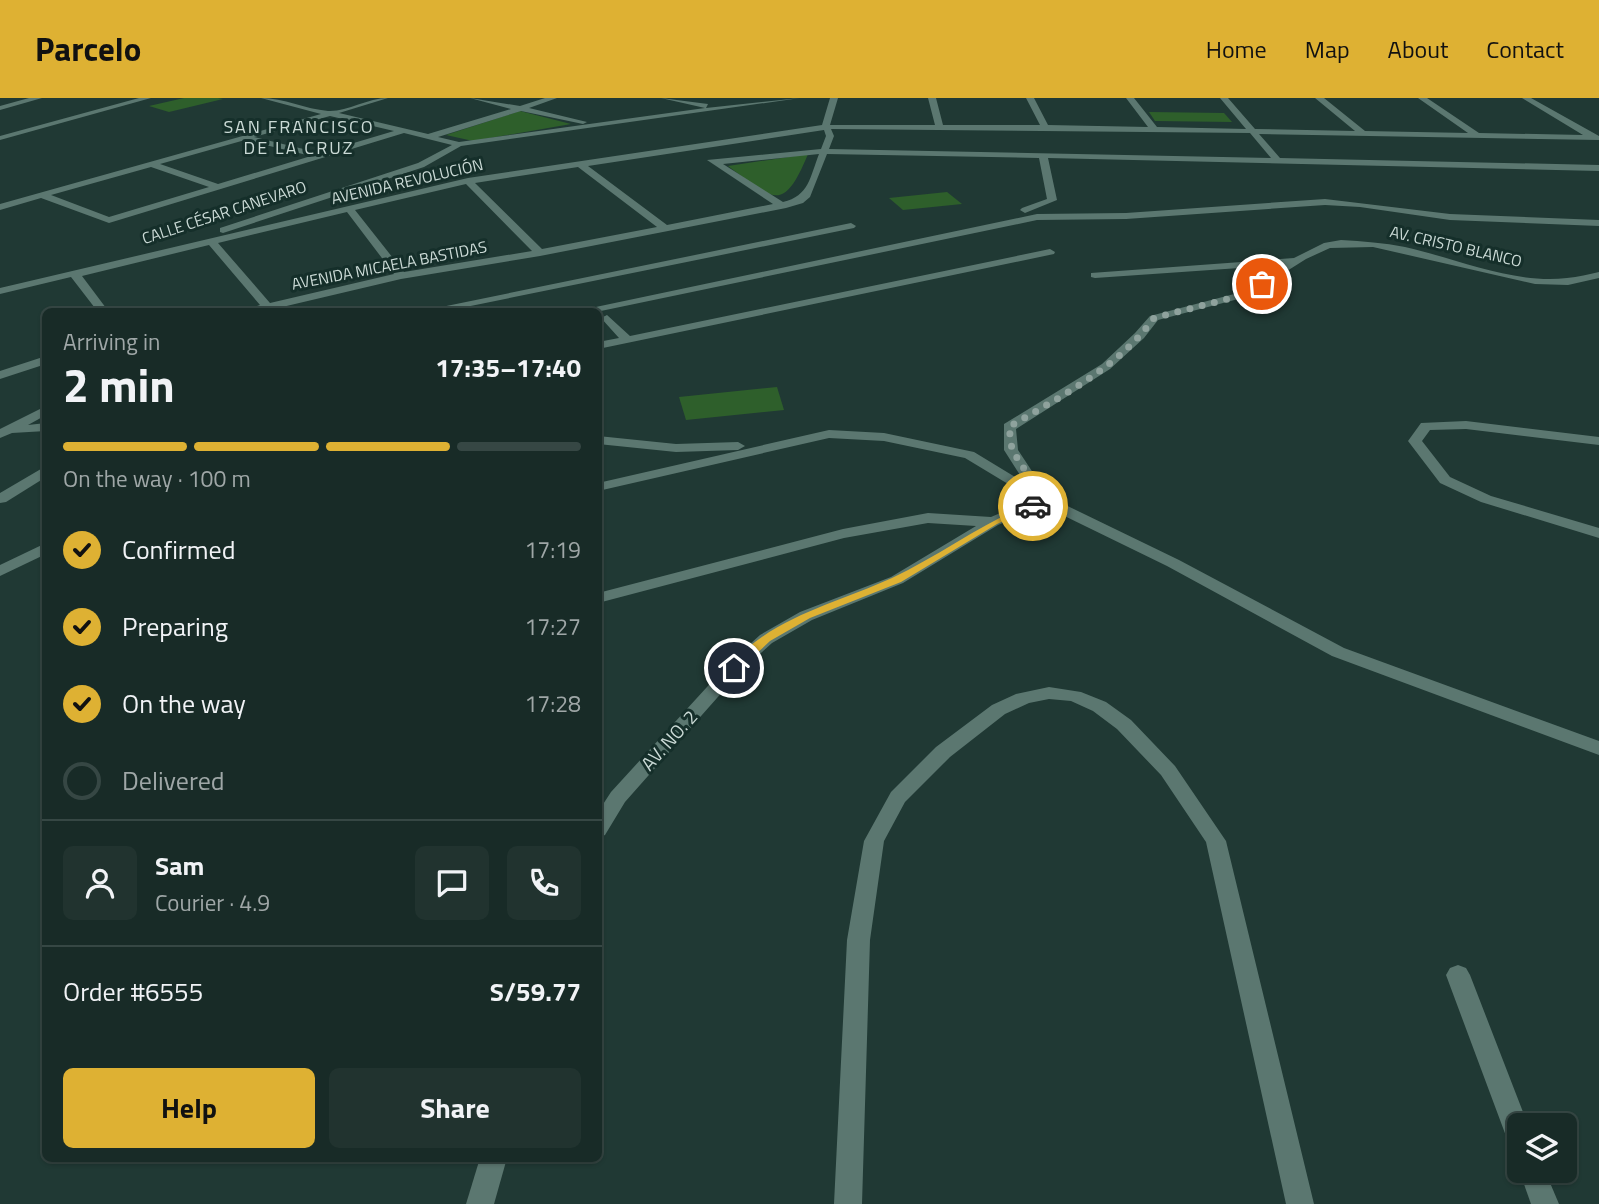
<!DOCTYPE html>
<meta charset="utf-8">
<style>
:root{--surface:#182b27;--page:#21332f;--text:#f1f3f6;--muted:#9fa7a7;--line:#364744;--accent:#deb133}
body{margin:0;font-family:"Titillium Web",sans-serif;background:var(--page);color:var(--text);height:100vh;display:flex;flex-direction:column;font-size:26px;white-space:nowrap}
*{box-sizing:border-box;margin:0}
p{font-size:23px;color:var(--muted)}
.icon{flex:none;width:38px;height:38px;fill:none;stroke:currentColor;stroke-width:2;stroke-linecap:round;stroke-linejoin:round}
.map{position:relative;flex:1;overflow:hidden}
.drawer{position:absolute;left:42px;top:210px;width:560px;height:854px;display:flex;flex-direction:column;background:var(--surface);border-radius:10px;box-shadow:0 2px 5px #0004,0 0 0 2px var(--line)}
.drawer>*{flex:none}
.controls{position:absolute;left:1507px;top:1015px;display:grid;gap:14px}
.controls a{display:grid;place-items:center;width:70px;height:70px;border-radius:10px;background:var(--surface);box-shadow:0 2px 5px #0004,0 0 0 2px var(--line);font-size:35px}
.pin{position:absolute;display:grid;place-items:center;width:60px;height:60px;color:#fff;margin:-30px;border:4px solid #fff;border-radius:50%;box-shadow:0 2px 7px #0007}
.courier{position:absolute;display:grid;place-items:center;width:70px;height:70px;margin:-35px;border:5px solid #deb133;border-radius:50%;background:#fff;color:#222;box-shadow:0 2px 9px #0007}
.summary em{font-style:normal;font-weight:700}
.summary div{display:flex;flex-direction:column-reverse}
.summary{display:flex;align-items:center;justify-content:space-between;height:119px;padding:0 21px}
h1{font-size:46px;font-weight:700;line-height:52px}
.bar{display:grid;grid-template-columns:repeat(4,1fr);gap:10px 7px;align-content:center;height:84px;padding:0 21px}
.bar i{height:9px;border-radius:5px;background:var(--line)}
.bar .current{background:var(--accent)}
.bar p{grid-column:span 4}
.line{display:flex;align-items:center;gap:18px;padding:0 21px;border-top:2px solid var(--line)}
.line div{flex:1}
.round{display:grid;place-items:center;flex:none;width:74px;height:74px;border-radius:10px;background:var(--page)}
ol{padding:0 21px;list-style:none}
li{display:flex;align-items:center;gap:21px;height:77px}
li p{margin-inline-start:auto}
li .icon{padding:7px;border-radius:50%;background:var(--accent);color:#111;stroke-width:4}
li:last-child{color:var(--muted)}
li i{width:38px;height:38px;border:4px solid var(--line);border-radius:50%}
.primary-button{display:flex;gap:14px;margin-top:auto;padding:14px 21px}
.primary-button a{flex:1;height:80px;border-radius:10px;background:var(--accent);color:#111;font-size:28px;font-weight:700;line-height:80px;text-align:center}
.primary-button a+a{background:var(--page);color:var(--text)}
header{display:flex;align-items:center;gap:42px;box-sizing:border-box;height:98px;padding:0 35px;background:var(--accent);color:#111}
header strong{font-size:33px}
nav{display:flex;gap:38px;margin-inline-start:auto;font-size:24px}
.map>svg:first-child{display:block}
</style>
<header>
<strong>Parcelo</strong>
<nav><a>Home</a><a>Map</a><a>About</a><a>Contact</a></nav>
</header>
<div class="map">
<svg width="1599" height="1106" viewBox="0 0 1599 1106">
<rect width="100%" height="100%" fill="#203934"/>
<g fill="#2e5f2b">
<polygon points="184,0 218,0 223,1 169,14 149,8"/>
<polygon points="520,13 571,26 473,43 446,37"/>
<polygon points="1149,14 1224,15 1232,24 1155,23"/>
<path d="M 808,56 C 783,117 773,101 728,68 Z"/>
<polygon points="947,94 962,106 903,112 889,100"/>
<polygon points="777,289 784,312 686,322 679,299"/>
</g>
<g fill="none" stroke-linecap="round" stroke-linejoin="round">
<g fill="#5b7770" fill-rule="evenodd">
<polygon points="29,0 42,0 0,12 0,8"/>
<polygon points="139,0 151,0 0,42 0,38"/>
<path d="M 261,0 C 284,0 305,11 328,13 C 347,14 367,0 388,0 L 339,15 L 428,36 L 511,11 L 470,0 L 520,8 L 545,0 L 557,0 L 529,10 L 587,24 L 583,26 L 521,13 L 438,39 L 459,44 L 705,10 L 661,0 L 708,6 L 706,10 L 800,0 L 461,48 L 424,69 L 223,135 L 220,134 L 220,130 L 418,65 L 452,47 L 404,35 L 109,125 L 41,100 L 0,112 L 0,106 L 321,16 ZM 330,18 L 394,33 L 320,55 L 254,39 ZM 245,42 L 311,58 L 218,86 L 160,66 ZM 151,69 L 209,89 L 109,119 L 51,97 Z"/>
<path d="M 830,0 L 838,0 L 830,27 L 935,27 L 928,0 L 936,0 L 943,27 L 1040,27 L 1026,0 L 1034,0 L 1048,27 L 1148,29 L 1126,0 L 1134,0 L 1157,29 L 1246,31 L 1220,0 L 1228,0 L 1255,31 L 1355,33 L 1315,0 L 1324,0 L 1365,33 L 1468,35 L 1418,0 L 1427,0 L 1479,35 L 1583,37 L 1522,0 L 1531,0 L 1599,38 L 1599,42 L 1259,36 L 1280,60 L 1599,67 L 1599,73 L 1048,60 L 1057,102 L 1025,115 L 1020,112 L 1022,110 L 1047,101 L 1039,60 L 827,56 L 810,99 L 803,105 L 786,110 L 540,158 L 401,181 L 261,214 L 239,214 L 260,207 L 209,147 L 82,178 L 109,214 L 98,214 L 71,179 L 0,196 L 0,190 L 468,80 L 822,27 ZM 831,31 L 1250,35 L 1271,60 L 829,51 L 834,38 ZM 824,32 L 826,38 L 821,51 L 707,62 L 773,106 L 667,127 L 588,68 ZM 819,56 C 810,79 809,98 783,104 L 723,66 ZM 578,69 L 657,129 L 542,151 L 475,85 ZM 466,86 L 532,153 L 404,174 L 355,112 ZM 347,114 L 394,176 L 270,205 L 218,145 Z"/>
<polygon points="1325,101 1450,116 1599,122 1599,128 1450,122 1360,109 1325,107 1126,121 1037,122 596,214 572,214 1037,116 1126,115"/>
<polygon points="851,125 856,128 854,130 441,214 417,214"/>
<path d="M 1341,142 C 1363,143 1384,145 1405,149 C 1458,161 1512,186 1567,180 C 1578,179 1589,176 1599,174 L 1599,180 L 1568,187 L 1535,186 L 1373,149 L 1330,150 L 1306,161 L 1246,199 L 1158,222 L 1144,240 L 1110,271 L 1016,331 L 1018,352 L 1049,399 L 1179,462 L 1344,550 L 1599,643 L 1599,657 L 1332,558 L 1167,468 L 1044,408 L 998,427 L 903,485 L 812,522 L 772,545 L 740,574 L 625,704 L 605,737 L 598,740 L 598,714 L 611,694 L 728,566 L 760,537 L 800,514 L 891,479 L 976,428 L 928,425 L 844,440 L 598,505 L 598,495 L 843,431 L 928,415 L 991,419 L 1033,401 L 965,360 L 884,343 L 829,340 L 598,393 L 598,385 L 829,332 L 884,335 L 974,354 L 1025,385 L 1004,352 L 1004,326 L 1102,266 L 1135,235 L 1150,218 L 1238,195 L 1284,167 L 1095,180 L 1091,179 L 1091,175 L 1294,160 L 1324,145 Z"/>
<polygon points="1050,151 1055,154 1054,156 598,251 598,244 619,240 601,220 607,217 630,238"/>
<polygon points="46,258 46,266 0,281 0,273"/>
<polygon points="46,308 46,317 28,327 46,325 46,333 12,335 0,340 0,331"/>
<polygon points="1466,323 1599,339 1599,347 1466,331 1430,332 1422,343 1450,379 1491,398 1599,430 1599,440 1481,404 1440,385 1408,343 1421,325"/>
<polygon points="598,338 676,346 738,344 745,348 738,352 676,354 598,346"/>
<polygon points="46,368 46,379 6,404 0,405 0,395"/>
<polygon points="46,445 46,456 0,478 0,467"/>
<polygon points="1049,589 1081,594 1106,604 1131,622 1175,668 1226,743 1314,1106 1286,1106 1206,744 1161,677 1117,631 1093,613 1071,603 1049,601 1029,605 1005,616 950,659 905,704 884,743 870,842 862,1106 834,1106 847,842 864,743 891,694 936,649 992,607 1016,596"/>
<polygon points="1458,867 1466,870 1470,877 1528,1027 1519,1027 1519,1051 1510,1047 1506,1038 1446,877 1450,870"/>
<polygon points="480,1060 507,1060 494,1106 466,1106"/>
<polygon points="1519,1072 1545,1073 1559,1106 1531,1106"/>
</g>
</g>
<path fill="#deb133" d="M 1029,406 L 1037,408 L 997,426 L 901,484 L 810,520 L 770,543 L 738,573 L 728,570 C 770,519 835,506 892,480 C 939,458 981,426 1029,406 Z"/>
<g fill="none" stroke-linecap="round" stroke-linejoin="round">
<path stroke="#8fa29d" stroke-width="7" stroke-dasharray="0 12.6" d="M 1033,408 L 1044,402 L 1012,352 L 1009,329 C 1061,298 1118,270 1154,220 L 1243,197 L 1262,186"/>
</g>
<g text-anchor="middle" stroke-width="6" stroke-linejoin="round" paint-order="stroke">
<g font-size="16" fill="#cbdad6" stroke="#152f2a">
<text transform="translate(407 83) rotate(-13)" y="6">AVENIDA REVOLUCIÓN</text>
<text transform="translate(224 114) rotate(-18)" y="6">CALLE CÉSAR CANEVARO</text>
<text transform="translate(1456 148) rotate(13)" y="6">AV. CRISTO BLANCO</text>
<text transform="translate(389 167) rotate(-11)" y="6">AVENIDA MICAELA BASTIDAS</text>
</g>
<g font-size="18" letter-spacing="2" fill="#cbdad6" stroke="#152f2a">
<text x="299" y="35">SAN FRANCISCO<tspan x="299" dy="21">DE LA CRUZ</tspan></text>
</g>
<g font-size="19" fill="#cbdad6" stroke="#152f2a">
<text transform="translate(669 642) rotate(-48)" y="7">AV. NO. 2</text>
</g>
</g>
</svg>
<div class="controls">
<a><svg class="icon" aria-label="layers" viewBox="0 0 24 24"><path d="M12 4l9 5-9 5-9-5zM3 14l9 5 9-5"/></svg></a>
</div>
<div class="pin" style="left:1262px;top:186px;background:#ea580c"><svg class="icon" aria-label="bag" viewBox="0 0 24 24"><path d="M5 8h14l-1 12H6zM9 8a3 3 0 0 1 6 0"/></svg></div>
<div class="pin" style="left:734px;top:570px;background:#1f2937"><svg class="icon" aria-label="home" viewBox="0 0 24 24"><path d="M3 11l9-7 9 7M6 9v11h12V9"/></svg></div>
<div class="courier" style="left:1033px;top:408px"><svg class="icon" aria-label="car" viewBox="0 0 24 24"><path d="M5 17H2v-5l4-1 3-4h7l3 4 3 1v5h-3M9 17h6M6 11h13"/><circle cx="7" cy="17" r="2"/><circle cx="17" cy="17" r="2"/></svg></div>
<section class="drawer">
<div class="summary"><div><h1>2 min</h1><p>Arriving in</p></div><em>17:35–17:40</em></div>
<div class="bar"><i class="current"></i><i class="current"></i><i class="current"></i><i></i><p>On the way · 100 m</p></div>
<ol>
<li><svg class="icon" aria-label="check" viewBox="0 0 24 24"><path d="M5 12l5 5 9-10"/></svg>Confirmed<p>17:19</p></li>
<li><svg class="icon" aria-label="check" viewBox="0 0 24 24"><path d="M5 12l5 5 9-10"/></svg>Preparing<p>17:27</p></li>
<li><svg class="icon" aria-label="check" viewBox="0 0 24 24"><path d="M5 12l5 5 9-10"/></svg>On the way<p>17:28</p></li>
<li><i></i>Delivered</li>
</ol>
<div class="line" style="height:126px"><a class="round"><svg class="icon" aria-label="person" viewBox="0 0 24 24"><circle cx="12" cy="8" r="4"/><path d="M4 21q1-7 8-7t8 7"/></svg></a><div><b>Sam</b><p>Courier · 4.9</p></div><a class="round"><svg class="icon" aria-label="chat" viewBox="0 0 24 24"><path d="M4 5h16v11H9l-5 4z"/></svg></a><a class="round"><svg class="icon" aria-label="phone" viewBox="0 0 24 24"><path d="M5 4h4l2 5-3 2q2 4 5 5l2-3 5 2v4C11 20 4 13 5 4z"/></svg></a></div>
<div class="line" style="height:91px"><div>Order #6555</div><b>S/59.77</b></div>
<div class="primary-button"><a>Help</a><a>Share</a></div>
</section>
</div>
